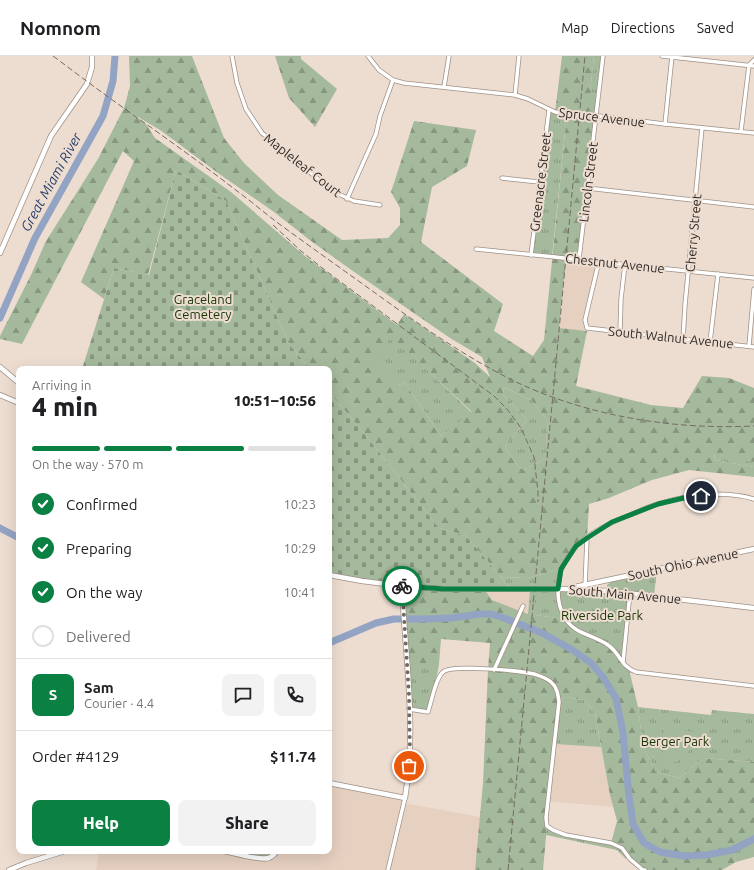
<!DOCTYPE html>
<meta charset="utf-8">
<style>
:root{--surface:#fff;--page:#f2f2f2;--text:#202124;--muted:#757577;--line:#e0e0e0;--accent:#0b8043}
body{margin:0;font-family:Ubuntu,sans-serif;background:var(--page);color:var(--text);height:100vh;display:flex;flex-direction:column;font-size:15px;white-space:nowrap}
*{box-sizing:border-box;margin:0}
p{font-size:13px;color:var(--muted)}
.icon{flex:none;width:22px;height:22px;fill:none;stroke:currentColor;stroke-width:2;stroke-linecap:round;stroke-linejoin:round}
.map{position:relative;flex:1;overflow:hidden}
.side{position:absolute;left:16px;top:310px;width:316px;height:488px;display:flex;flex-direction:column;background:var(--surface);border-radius:8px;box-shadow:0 4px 16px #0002}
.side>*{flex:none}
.pin{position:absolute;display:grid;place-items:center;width:34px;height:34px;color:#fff;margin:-17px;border:2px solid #fff;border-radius:50%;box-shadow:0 1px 4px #0007}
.courier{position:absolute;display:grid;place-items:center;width:40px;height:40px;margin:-20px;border:3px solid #0b8043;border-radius:50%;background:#fff;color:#222;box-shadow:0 1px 5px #0007}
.head em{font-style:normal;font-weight:800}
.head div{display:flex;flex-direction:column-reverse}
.head{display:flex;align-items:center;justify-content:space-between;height:68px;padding:0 16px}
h1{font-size:26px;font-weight:800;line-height:30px}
.bar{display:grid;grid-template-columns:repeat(4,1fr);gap:6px 4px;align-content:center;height:48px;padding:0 16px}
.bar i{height:5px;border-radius:3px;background:var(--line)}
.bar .on{background:var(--accent)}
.bar p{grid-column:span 4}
.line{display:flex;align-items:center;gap:10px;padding:0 16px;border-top:1px solid var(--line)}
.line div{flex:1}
.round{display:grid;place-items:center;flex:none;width:42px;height:42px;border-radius:8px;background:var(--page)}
ol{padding:0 16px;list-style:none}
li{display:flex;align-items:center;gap:12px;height:44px}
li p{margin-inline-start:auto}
li .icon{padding:4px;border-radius:50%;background:var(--accent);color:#fff;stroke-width:4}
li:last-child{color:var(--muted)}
li i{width:22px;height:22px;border:2px solid var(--line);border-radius:50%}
.cta{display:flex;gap:8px;margin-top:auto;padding:8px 16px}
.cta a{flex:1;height:46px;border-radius:8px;background:var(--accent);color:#fff;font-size:16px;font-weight:800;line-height:46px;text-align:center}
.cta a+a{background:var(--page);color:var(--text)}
header{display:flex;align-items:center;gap:24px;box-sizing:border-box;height:56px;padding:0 20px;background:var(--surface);border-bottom:1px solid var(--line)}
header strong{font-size:19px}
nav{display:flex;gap:22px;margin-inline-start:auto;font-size:14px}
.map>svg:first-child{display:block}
</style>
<header>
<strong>Nomnom</strong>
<nav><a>Map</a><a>Directions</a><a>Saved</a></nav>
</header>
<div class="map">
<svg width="754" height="814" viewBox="0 0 754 814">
<defs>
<pattern id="grass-tufts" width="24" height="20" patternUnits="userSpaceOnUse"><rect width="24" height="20" fill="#a5b99c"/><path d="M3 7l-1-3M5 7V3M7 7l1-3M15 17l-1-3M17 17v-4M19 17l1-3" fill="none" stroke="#87967f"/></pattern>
<pattern id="forest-firs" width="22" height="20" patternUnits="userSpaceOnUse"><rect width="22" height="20" fill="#a5b99c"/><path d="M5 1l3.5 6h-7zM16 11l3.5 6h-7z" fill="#87967f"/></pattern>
<pattern id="cemetery-stones" width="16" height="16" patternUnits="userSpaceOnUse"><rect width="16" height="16" fill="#a5b99c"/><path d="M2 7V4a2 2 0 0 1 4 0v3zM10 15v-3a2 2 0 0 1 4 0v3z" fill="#87967f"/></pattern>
</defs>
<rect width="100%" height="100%" fill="#edddd1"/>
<g fill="#e6d0c0">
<polygon points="566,202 599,205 585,264 587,272 587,275 559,273"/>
<polygon points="484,533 530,533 528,558 492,544"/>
<polygon points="554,688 601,691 613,751 548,745"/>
<polygon points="329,727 405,742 404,747 480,761 475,814 96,814 99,795 329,795"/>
</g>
<g fill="url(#grass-tufts)">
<polygon points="594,0 603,0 599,39 590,36"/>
<polygon points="549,54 567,57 552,201 531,199"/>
<polygon points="391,279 472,357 441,380 405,327 400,330 374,308"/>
<polygon points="503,331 531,344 548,365 545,403 524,414 516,408 505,391 527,363 504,340"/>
<polygon points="714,397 754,406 754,411 715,404"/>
<polygon points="561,513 558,533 609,535 607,532 607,529 611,526 626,523 634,518 657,513 654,540 630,537 623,606 580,576 565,563 528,558 530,533 511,533 501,521 527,522"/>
<path d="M 407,608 L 439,608 C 437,622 432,637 428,652 L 426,655 L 409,653 Z"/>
<polygon points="565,641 584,644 595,657 601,691 554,688 559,646"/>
<polygon points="638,651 711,659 712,654 754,658 754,706 703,702 679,722 656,716 643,691"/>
<polygon points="547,770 566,779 611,787 622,792 628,799 626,803 617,794 546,779"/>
<polygon points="754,783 754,801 736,806 732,794"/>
<polygon points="224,795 277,795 266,802"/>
</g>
<g fill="url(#forest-firs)" fill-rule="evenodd">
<path d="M 129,0 L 192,0 L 224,82 L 244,107 L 278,139 L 342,184 L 388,182 L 400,169 L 400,152 L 391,136 L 414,65 L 476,74 L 467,110 L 432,131 L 421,186 L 503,248 L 494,275 L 533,300 L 544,284 L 567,57 L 555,56 L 562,0 L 594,0 L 590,36 L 599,39 L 579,203 L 566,202 L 559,272 L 587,275 L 576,330 L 651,349 L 683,352 L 702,320 L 729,322 L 754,332 L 754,406 L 714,398 L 715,404 L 754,411 L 754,421 L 689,414 L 652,424 L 609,442 L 589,448 L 587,482 L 576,490 L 561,513 L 527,522 L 501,521 L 466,480 L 439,472 L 363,376 L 329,336 L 329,313 L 310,313 L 289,288 L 226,145 L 176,114 L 148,219 L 114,212 L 104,243 L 81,226 L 134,105 L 123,95 L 22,288 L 0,283 L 0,280 L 31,219 L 46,185 L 98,103 L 124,52 L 130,30 ZM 131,57 L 160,74 L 218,117 L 274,156 L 311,185 L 350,213 L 450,282 L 482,301 L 490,321 L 475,307 L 404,258 L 397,269 L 305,200 L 231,136 L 155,82 L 146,68 ZM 391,280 L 472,356 L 441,380 L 405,327 L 400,330 L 375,308 ZM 503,331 L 531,344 L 548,365 L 545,403 L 524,414 L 516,408 L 505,391 L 527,363 L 504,340 Z"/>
<polygon points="275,0 301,0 301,3 337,33 315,71 289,42"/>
<polygon points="402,530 484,533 492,544 528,558 565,563 571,569 608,589 629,613 638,651 643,691 656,716 679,722 703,702 754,706 754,783 732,794 736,806 722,814 645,814 630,803 622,792 611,787 617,765 610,739 595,657 584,644 565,641 559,646 546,762 547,770 543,814 475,814 483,727 488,614 490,587 441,583 439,608 407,608"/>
</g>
<g fill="url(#cemetery-stones)">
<polygon points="176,114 226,145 289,288 310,313 82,313 114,212 149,219"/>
<polygon points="329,336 363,376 439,472 466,480 511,533 444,533 329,519"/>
</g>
<polygon fill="#a5b99c" points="664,672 695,676 693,688 686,700 676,706 662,704"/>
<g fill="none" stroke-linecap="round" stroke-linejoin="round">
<g stroke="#92a3c4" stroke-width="7">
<polyline points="0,262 35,182 103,60 113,25 115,0"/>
<polyline points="0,472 19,482"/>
<polyline points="329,587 376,567 394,563 426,563 452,562 480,558 491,558 504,562 542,577 571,593 591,607 603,621 616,642 623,677 629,740 633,768 644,787 660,796 684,800 706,799 732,794 754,783"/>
</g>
<defs>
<g id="street">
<polyline points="232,0 237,27 246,53 262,77 334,136 354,145 380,149"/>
<polyline points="368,0 379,14 393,24 404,27 515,39 528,43 555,56 567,57"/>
<polyline points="662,0 754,10"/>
<polyline points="444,31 449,0"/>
<polyline points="515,39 519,0"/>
<polyline points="590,59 665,68 754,77"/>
<polyline points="665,68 672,0"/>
<polyline points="741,75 749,9 754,4"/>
<polyline points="502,122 539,126"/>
<polyline points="587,132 754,151"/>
<polyline points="347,143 376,78 380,60 393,24"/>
<polyline points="476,193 555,201"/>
<polyline points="531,199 549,54"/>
<polyline points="572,203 754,222"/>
<polyline points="579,203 603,0"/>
<polyline points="599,205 585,264 587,272 754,291"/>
<polyline points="620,276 621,243 625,208"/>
<polyline points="683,283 685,249 702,72"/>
<polyline points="710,286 718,218"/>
<polyline points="749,290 754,233"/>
<path d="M 754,443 C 725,434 686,439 658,448 C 648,451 639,455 630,459 C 612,466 591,476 577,489 C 573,493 564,507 562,512 C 560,515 560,520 559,524 C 557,537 558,551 565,562 C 574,578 594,579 608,589 C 620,597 621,611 636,616 L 754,630"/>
<polyline points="585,531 587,482"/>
<polyline points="623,606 630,537"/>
<polyline points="494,614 523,550"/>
<path d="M 409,653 L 428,656 C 431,647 436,621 443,616 C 452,608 521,615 534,618 C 540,620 547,622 551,626 C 557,631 558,638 559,646 L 546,762 L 547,770 L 553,774 L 566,779 L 611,787 L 622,792 L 630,803 L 643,814 L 645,814"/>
<polyline points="388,814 405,742"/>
</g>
<g id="secondary">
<polyline points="0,197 51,80 87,28 92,11 92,0"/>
<polyline points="0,311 19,327"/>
<polyline points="0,339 19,347"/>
<polyline points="329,519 362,525 402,530 444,533 564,533 609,535 754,552"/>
<polyline points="570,532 754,493"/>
<path d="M 329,727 L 405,742 C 417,672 405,600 402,530"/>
<path d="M 224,795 C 234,797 260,805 269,802 C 273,800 275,798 277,795"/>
<polyline points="9,814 26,807 65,795"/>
</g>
</defs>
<use href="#street" stroke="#9f9085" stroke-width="5"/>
<use href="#secondary" stroke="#9f9085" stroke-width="6"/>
<use href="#street" stroke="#fff" stroke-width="3.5"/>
<use href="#secondary" stroke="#fff" stroke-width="4.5"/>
<g stroke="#756b64" stroke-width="1" stroke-dasharray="6 3" stroke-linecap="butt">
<path d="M 53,0 C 77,18 101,36 125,53 C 163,80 201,107 237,135 C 252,146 267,159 282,170 C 312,192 342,213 371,234 C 417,267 462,299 512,324 C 586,360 672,374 754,370"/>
<polyline points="273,169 301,195 326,215 494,340 507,353 521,372 534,401 538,436 538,446"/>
<polyline points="508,814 585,0"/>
</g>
<defs>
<g id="street-bridge">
<polyline points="567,57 590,59"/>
<polyline points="555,201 572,203"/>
</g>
</defs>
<use href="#street-bridge" stroke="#9f9085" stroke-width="5" stroke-linecap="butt"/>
<use href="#street-bridge" stroke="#fff" stroke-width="3.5"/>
</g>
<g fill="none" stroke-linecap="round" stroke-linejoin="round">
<polyline stroke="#726861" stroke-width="4" stroke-dasharray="0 7.2" points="402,530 409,639 410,699 409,710"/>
<polyline stroke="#0b8043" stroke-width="5" points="402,530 444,533 558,533 561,513 576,490 587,482 612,466 658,448 688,441 701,440"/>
</g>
<g text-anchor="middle" stroke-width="4" stroke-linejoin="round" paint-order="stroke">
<g font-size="13" fill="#2f2925" stroke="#edddd1">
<text transform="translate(602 61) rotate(7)" y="5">Spruce Avenue</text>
<text transform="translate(303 109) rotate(38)" y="5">Mapleleaf Court</text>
<text transform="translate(540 126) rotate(-83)" y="5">Greenacre Street</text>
<text transform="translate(588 126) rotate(-83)" y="5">Lincoln Street</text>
<text transform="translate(693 177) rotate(-85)" y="5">Cherry Street</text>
<text transform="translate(615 207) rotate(6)" y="5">Chestnut Avenue</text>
<text transform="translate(671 281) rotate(6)" y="5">South Walnut Avenue</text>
<text transform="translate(683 508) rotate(-12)" y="5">South Ohio Avenue</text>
<text transform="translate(625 538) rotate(5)" y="5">South Main Avenue</text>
</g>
<g font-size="13" fill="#173403" stroke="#edddd1">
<text x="203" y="248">Graceland<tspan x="203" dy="15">Cemetery</tspan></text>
<text x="602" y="564">Riverside Park</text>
<text x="675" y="690">Berger Park</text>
</g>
<g font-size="14" font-style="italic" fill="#2a406d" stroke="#edddd1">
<text transform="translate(51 126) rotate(-61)" y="5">Great Miami River</text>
</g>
</g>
</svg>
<div class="pin" style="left:409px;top:710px;background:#ea580c"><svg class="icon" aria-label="bag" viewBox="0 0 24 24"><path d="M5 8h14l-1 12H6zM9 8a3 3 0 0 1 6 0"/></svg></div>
<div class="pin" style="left:701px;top:440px;background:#1f2937"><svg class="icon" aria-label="home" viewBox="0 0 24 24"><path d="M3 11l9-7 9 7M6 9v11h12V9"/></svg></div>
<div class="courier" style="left:402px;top:530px"><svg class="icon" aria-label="bike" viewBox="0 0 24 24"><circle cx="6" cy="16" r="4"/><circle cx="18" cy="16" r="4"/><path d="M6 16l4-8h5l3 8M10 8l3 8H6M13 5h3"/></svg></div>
<section class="side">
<div class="head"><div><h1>4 min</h1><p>Arriving in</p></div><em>10:51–10:56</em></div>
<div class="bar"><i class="on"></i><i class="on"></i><i class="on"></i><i></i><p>On the way · 570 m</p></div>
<ol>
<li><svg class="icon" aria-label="check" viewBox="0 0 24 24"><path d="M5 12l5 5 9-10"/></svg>Confirmed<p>10:23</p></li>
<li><svg class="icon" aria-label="check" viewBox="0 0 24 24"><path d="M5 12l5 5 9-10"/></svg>Preparing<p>10:29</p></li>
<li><svg class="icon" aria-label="check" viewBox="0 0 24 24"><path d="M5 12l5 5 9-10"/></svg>On the way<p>10:41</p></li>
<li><i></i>Delivered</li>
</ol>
<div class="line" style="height:72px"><b class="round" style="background:var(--accent);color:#fff">S</b><div><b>Sam</b><p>Courier · 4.4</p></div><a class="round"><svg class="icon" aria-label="chat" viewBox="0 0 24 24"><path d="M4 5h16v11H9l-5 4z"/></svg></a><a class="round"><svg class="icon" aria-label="phone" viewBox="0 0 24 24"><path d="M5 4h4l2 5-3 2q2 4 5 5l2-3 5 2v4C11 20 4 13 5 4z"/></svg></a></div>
<div class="line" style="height:52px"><div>Order #4129</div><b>$11.74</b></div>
<div class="cta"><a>Help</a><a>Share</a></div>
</section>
</div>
